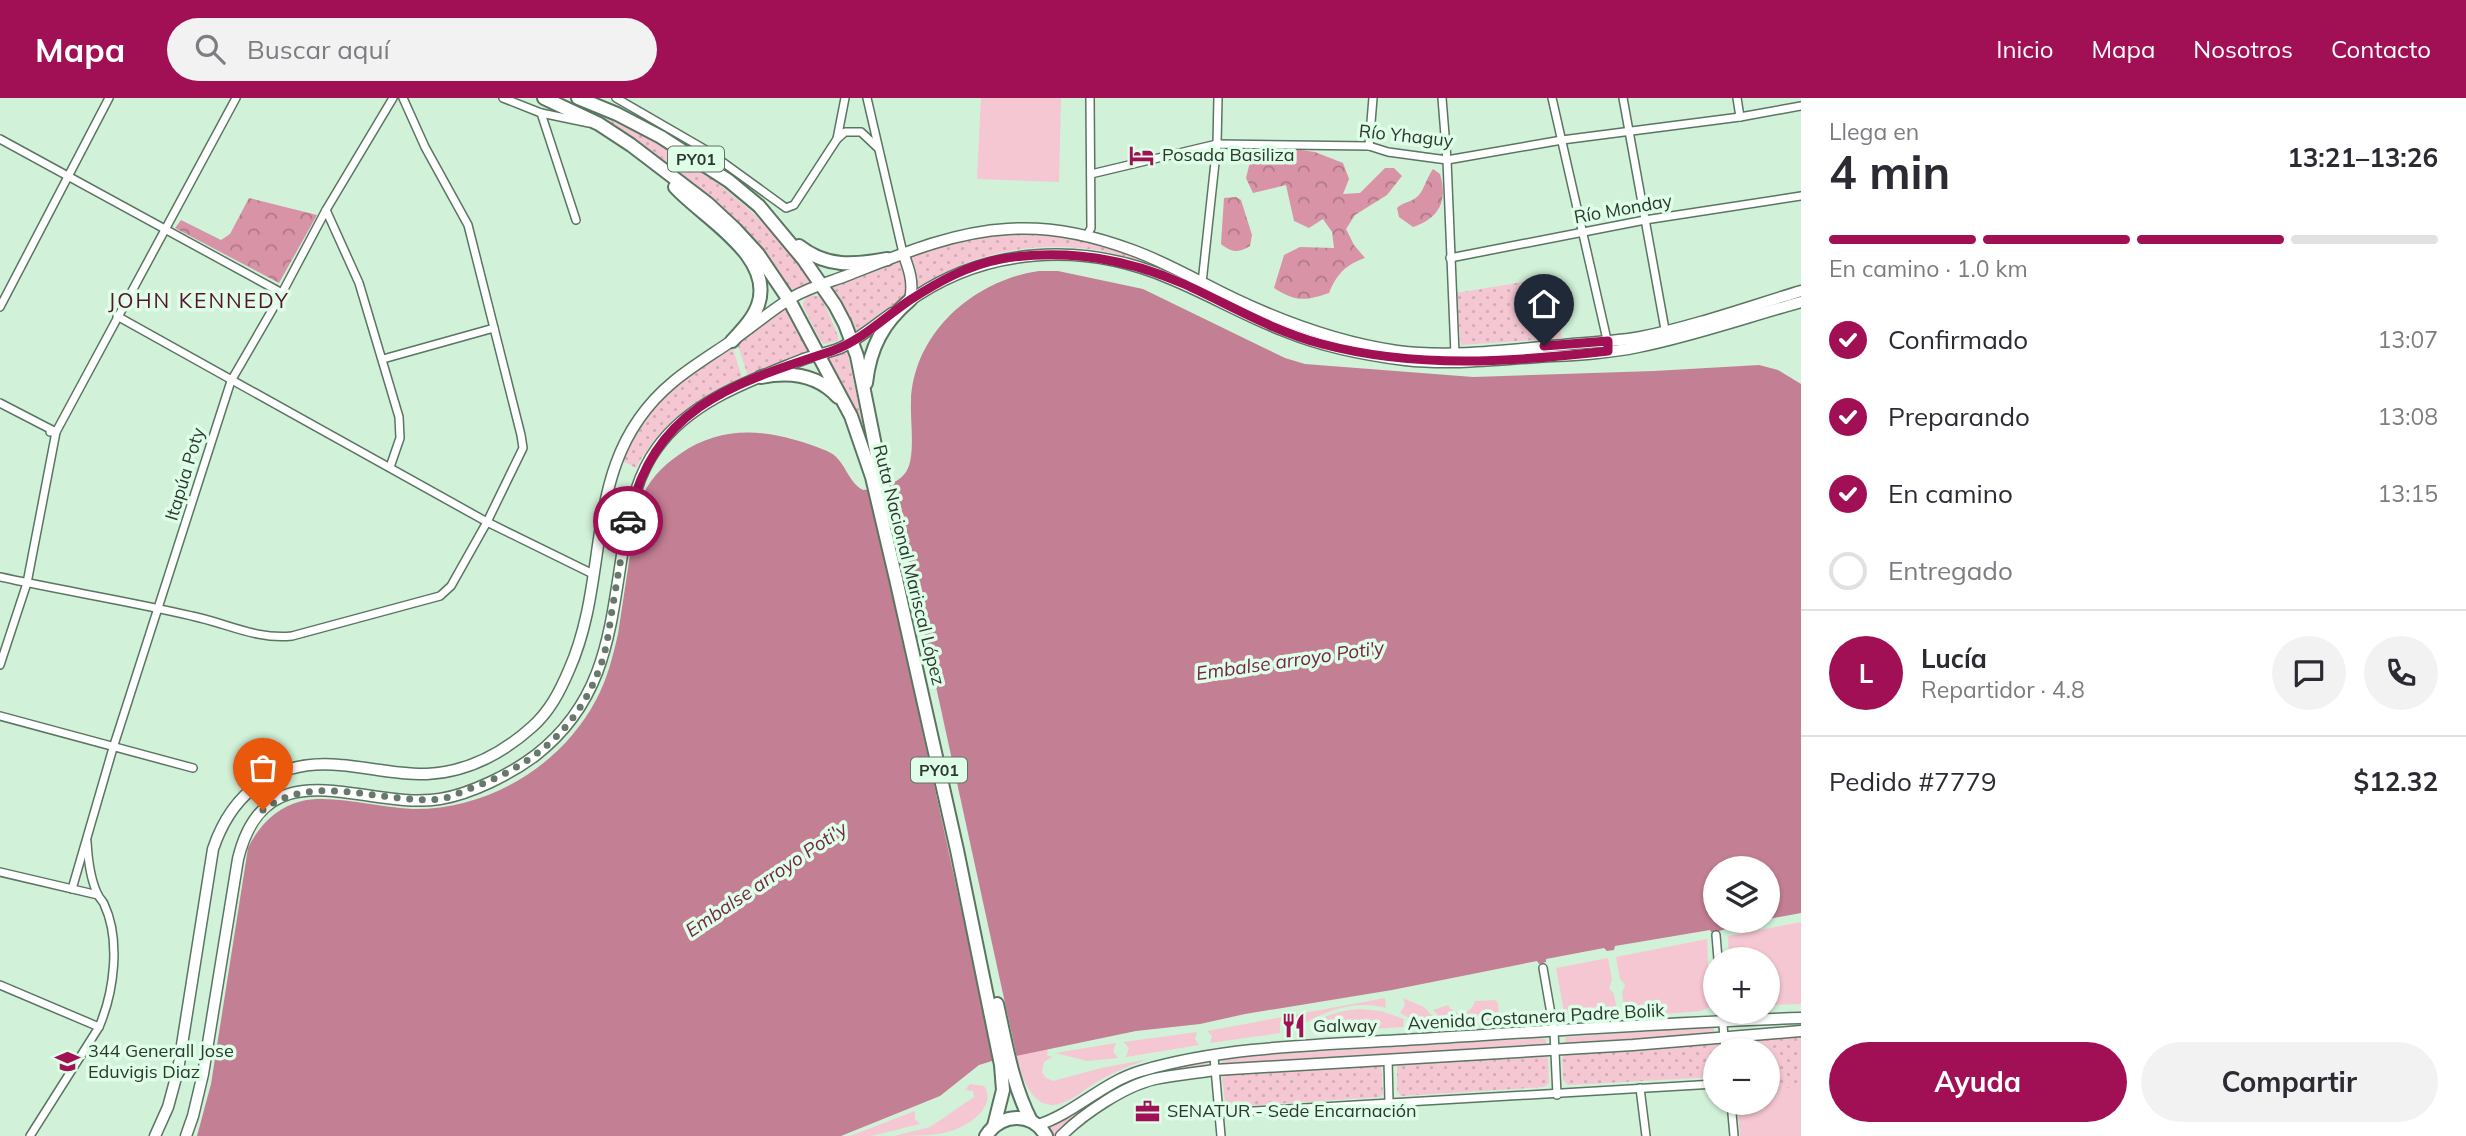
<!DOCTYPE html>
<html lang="es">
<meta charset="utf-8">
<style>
:root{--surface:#fff;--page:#f2f2f3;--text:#2b2b33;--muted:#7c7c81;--line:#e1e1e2;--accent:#a10f54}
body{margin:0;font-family:Mulish,sans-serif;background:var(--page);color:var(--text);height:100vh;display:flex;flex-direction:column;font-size:26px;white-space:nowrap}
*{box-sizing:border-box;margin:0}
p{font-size:23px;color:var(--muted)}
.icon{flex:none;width:38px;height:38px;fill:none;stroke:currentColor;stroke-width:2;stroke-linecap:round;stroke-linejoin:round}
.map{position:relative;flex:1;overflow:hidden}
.side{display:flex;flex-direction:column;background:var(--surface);width:665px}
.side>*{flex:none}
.fabs{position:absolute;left:1703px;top:758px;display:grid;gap:14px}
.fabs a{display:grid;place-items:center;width:77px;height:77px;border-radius:50%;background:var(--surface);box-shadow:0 2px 5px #0004;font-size:35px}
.pin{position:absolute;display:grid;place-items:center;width:60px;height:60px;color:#fff;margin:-72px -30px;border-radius:50% 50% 50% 0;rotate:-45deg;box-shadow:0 0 7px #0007}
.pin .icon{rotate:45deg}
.courier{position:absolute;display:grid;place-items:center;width:70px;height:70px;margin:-35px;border:5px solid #a10f54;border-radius:50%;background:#fff;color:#222;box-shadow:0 2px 9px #0007}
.overview em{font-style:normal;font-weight:700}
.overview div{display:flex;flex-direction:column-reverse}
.overview{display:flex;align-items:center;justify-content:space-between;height:119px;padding:0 28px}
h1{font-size:46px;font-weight:700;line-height:52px}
.bar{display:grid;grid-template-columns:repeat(4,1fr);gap:10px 7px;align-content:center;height:84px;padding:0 28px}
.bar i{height:9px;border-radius:5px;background:var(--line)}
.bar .on{background:var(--accent)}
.bar p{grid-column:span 4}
.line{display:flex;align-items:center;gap:18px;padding:0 28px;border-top:2px solid var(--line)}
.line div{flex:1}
.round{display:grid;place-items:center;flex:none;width:74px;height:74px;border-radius:37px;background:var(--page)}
ol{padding:0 28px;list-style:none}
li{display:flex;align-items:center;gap:21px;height:77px}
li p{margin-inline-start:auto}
li .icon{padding:7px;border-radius:50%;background:var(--accent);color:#fff;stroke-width:4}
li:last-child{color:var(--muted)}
li i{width:38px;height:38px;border:4px solid var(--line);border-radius:50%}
.primary-button{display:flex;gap:14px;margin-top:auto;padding:14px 28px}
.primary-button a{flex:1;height:80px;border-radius:42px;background:var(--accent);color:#fff;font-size:28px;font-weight:700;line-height:80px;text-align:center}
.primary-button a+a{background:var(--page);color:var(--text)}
header{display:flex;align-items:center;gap:42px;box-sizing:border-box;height:98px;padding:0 35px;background:var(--accent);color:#fff}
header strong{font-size:33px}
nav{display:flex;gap:38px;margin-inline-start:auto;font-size:24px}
.search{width:490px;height:63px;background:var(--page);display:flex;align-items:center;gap:18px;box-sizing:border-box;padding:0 24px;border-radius:38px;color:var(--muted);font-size:26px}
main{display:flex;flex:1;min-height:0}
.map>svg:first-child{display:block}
</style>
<header>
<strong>Mapa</strong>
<div class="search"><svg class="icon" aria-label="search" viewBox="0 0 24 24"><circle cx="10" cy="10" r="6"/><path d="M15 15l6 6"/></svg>Buscar aquí</div>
<nav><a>Inicio</a><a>Mapa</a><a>Nosotros</a><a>Contacto</a></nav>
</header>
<main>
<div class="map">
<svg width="1801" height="1038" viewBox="0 0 1801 1038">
<defs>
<pattern id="grass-dots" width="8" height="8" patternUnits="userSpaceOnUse" patternTransform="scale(1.75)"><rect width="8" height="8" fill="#f5c7d3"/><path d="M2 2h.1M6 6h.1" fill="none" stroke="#d2acb5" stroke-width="1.8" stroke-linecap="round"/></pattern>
<pattern id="forest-crowns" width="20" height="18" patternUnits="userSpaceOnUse" patternTransform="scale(1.75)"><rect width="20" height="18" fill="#d893a7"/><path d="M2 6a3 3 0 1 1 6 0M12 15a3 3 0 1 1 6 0" fill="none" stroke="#af7988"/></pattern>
</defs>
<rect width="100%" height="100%" fill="#d2f1d9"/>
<g fill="url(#grass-dots)">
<path d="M 605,20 C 690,56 759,111 815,183 L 792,193 L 770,161 L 737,125 L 706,96 Z"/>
<path d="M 1009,134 L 1053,135 L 1090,143 L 1145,161 L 1144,164 C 1128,160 1112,154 1096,152 C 1031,142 974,155 918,189 L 911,158 L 956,144 Z"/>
<polygon points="900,160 909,187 907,197 853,237 827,186"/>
<polygon points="1548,180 1562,240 1461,247 1456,195"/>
<polygon points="809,197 819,198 822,200 838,238 838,243 824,246 820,242 803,208 803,204"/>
<polygon points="789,206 814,255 748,278 737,245"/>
<path d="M 732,248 L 742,279 C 694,302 663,322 636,370 L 621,362 L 640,324 L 682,280 Z"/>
<polygon points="847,253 864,331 829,260"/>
<polygon points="1801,933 1801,990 1768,992 1768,952 1725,952 1724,938"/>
<polygon points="1714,946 1719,947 1720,952 1715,952 1715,979 1568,987 1563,982 1562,960 1565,956"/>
<polygon points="1544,957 1548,960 1549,985 1544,989 1401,998 1397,993 1397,965"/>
<polygon points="1381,966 1383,996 1380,999 1229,1009 1225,1005 1222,979 1224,976"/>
</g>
<g fill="url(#forest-crowns)">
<path d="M 1279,49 L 1315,54 L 1343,65 L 1349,81 L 1343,96 L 1360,95 L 1385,70 L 1394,70 L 1402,78 L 1387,97 L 1355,117 L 1346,131 L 1354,147 L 1365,160 C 1345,167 1337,176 1329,195 C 1305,203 1296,204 1274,190 L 1284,157 L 1300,149 L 1334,150 L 1332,134 L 1323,121 L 1309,130 L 1294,123 L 1286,87 L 1253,95 L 1246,80 L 1250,64 L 1261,51 Z"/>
<path d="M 1433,71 L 1440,76 C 1448,102 1440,120 1413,129 L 1399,119 L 1397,110 C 1404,103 1411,105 1418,98 C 1424,92 1427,79 1433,71 Z"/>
<path d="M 1236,99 L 1241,102 L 1252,137 L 1250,148 C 1238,155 1232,155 1221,146 L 1224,100 Z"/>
<polygon points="249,100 317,117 279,185 175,130 181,122 221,142 230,136"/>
</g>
<g fill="#f5c7d3">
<polygon points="981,0 1061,0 1059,84 977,81"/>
<polygon points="1801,824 1801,906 1768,907 1768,861 1729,861 1728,838"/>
<polygon points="1707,841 1710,909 1701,913 1626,919 1622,895 1625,887 1620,881 1616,859"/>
<polygon points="1608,860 1612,882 1609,890 1614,896 1618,919 1569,921 1564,914 1556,870"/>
<path d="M 1385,900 L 1386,910 C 1359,902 1329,911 1305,925 L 1302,922 L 1280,923 L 1280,935 L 1210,945 L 1212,938 L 1207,933 Z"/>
<polygon points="1403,900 1424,909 1441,927 1423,927 1400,915 1405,907"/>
<path d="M 1495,902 L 1498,905 L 1499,921 L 1543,919 L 1537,923 L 1448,928 L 1433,912 L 1448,907 C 1456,920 1471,917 1475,903 Z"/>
<path d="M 1360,911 L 1381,913 L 1404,921 L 1403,929 L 1313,935 L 1311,926 C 1325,917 1343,912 1360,911 Z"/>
<polygon points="1714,929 1714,936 1566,947 1565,944 1566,939"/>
<polygon points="1197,934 1195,941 1199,947 1126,959 1129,950 1123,944"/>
<polygon points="1542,940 1546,942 1546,948 1221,968 1223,962 1259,957"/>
<polygon points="1116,945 1113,953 1118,960 1087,963 1055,955"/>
<path d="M 1048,951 L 1047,957 L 1052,959 L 1044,964 L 1042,974 L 1046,980 L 1053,983 L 1101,970 L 1150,961 C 1130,967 1112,975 1095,985 C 1084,992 1074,1001 1062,1005 C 1033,1016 1021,978 1016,957 Z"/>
<polygon points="1207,965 1209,969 1140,983 1057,1038 1054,1038 1048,1028 1124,983 1173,970"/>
<path d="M 970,986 L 984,988 C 990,997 988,1004 982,1013 C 960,1038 930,1038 894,1038 L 930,1029 L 974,999 L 973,993 L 965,992 Z"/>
<polygon points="1801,989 1801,1038 1740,1038 1737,1005 1768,1004 1768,991"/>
<polygon points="915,1013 915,1021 920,1026 871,1038 850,1038"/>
</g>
<path fill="#c37f93" d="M 1039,173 L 1058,173 L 1143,191 L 1285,260 L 1305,266 L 1473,279 L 1654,273 L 1759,267 L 1778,272 L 1801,286 L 1801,815 L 1768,821 L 1768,770 L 1715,770 L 1715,822 L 1759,823 C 1742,825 1727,831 1712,835 L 1710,832 L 1615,848 L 1614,852 L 1607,853 L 1604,850 L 1546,861 L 1546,864 L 1539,866 L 1537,863 L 1392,892 L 1245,916 L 1200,926 L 1136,933 L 992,963 L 979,967 L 940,998 L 841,1038 L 197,1038 L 211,986 L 248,750 C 259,727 277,709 302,703 C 333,696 380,710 413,711 C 488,712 561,668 596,602 C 607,582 613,558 618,536 C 622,510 626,483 630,457 C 633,439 634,421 640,404 C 647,384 662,368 680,356 C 727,323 777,333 827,353 C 846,361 846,383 863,392 C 877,391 897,387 906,374 C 916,359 910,323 911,304 C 913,235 974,182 1039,173 Z"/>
<polygon fill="#d2f1d9" points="891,382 1017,960 995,966 869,388"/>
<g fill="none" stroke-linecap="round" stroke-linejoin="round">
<defs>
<g id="street">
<polyline points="503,0 541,15 589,25"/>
<polyline points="616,0 706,52 786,110 794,107 837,41 845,34 861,34 878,50"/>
<polyline points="867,0 903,155"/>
<polyline points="1442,0 1447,62 1455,256"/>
<polyline points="1552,0 1608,246"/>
<polyline points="1623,0 1666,237"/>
<polyline points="1737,0 1740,19"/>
<polyline points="541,15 576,122"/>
<polyline points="0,41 282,195"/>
<polyline points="837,41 845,0"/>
<polyline points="1369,48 1373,0"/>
<polyline points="1091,76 1217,46 1369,48 1388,54 1447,62 1562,42 1740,19 1801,8"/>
<polyline points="326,112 359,185 399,319 400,340 390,369"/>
<polyline points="1087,137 1091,130 1090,0"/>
<polyline points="1450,160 1645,122 1801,98"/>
<polyline points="1202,185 1217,46 1218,0"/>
<polyline points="0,209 109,0"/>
<polyline points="117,218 487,424 593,476"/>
<polyline points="383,261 494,230"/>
<polyline points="0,305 56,334 50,334"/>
<path d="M 0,479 C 64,493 128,503 192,518 C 226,525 257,542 292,538 L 440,498 L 451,488 L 487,424 L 523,350 L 521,337 L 468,127 L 425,49 L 403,0"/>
<polyline points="0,567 27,485 56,334 236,0"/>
<polyline points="0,618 193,670"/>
<polyline points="0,774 98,797"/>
<polyline points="72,791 113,650 231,283 282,195 326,112 393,0"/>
<polyline points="1716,837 1718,861"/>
<polyline points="1543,870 1554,933 1557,997"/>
<polyline points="0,887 99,929"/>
<polyline points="1722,914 1725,952"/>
<polyline points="1214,959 1221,1038"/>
<polyline points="1388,961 1389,1004"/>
<polyline points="1640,990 1646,1038"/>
<polyline points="1731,1004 1734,1038"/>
<polyline points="1219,1015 1715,986"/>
<path d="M 30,1038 L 99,929 C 114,894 121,842 104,806 C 103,803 100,801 98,797 C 90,781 88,762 87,744"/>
</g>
<g id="secondary">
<path d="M 903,155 C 909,171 914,184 910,202"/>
<path d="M 905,206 C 983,148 1083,143 1171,181 C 1210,197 1247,219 1287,234 C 1324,249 1365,257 1405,262 C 1449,267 1493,262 1537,259 C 1570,257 1605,256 1638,249 C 1693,238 1747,219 1801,204"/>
<path d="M 1038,1027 C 1075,1015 1103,984 1141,973 C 1230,947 1327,947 1420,941 C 1547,933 1674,924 1801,920"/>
<path d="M 155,1038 L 168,1009 L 178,972 L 213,751 C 233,692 277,661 340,667 C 368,669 398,677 427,676 C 467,674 503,655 532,629 C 550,613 560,593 569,572 C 613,473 579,362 673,284 C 691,269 711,257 730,244 C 751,230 771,212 793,199 C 810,189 830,184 848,177 C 899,157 952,134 1008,131 C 1050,128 1092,137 1132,152 C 1157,161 1180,173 1203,185 C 1264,217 1328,243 1397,253 C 1452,260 1507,252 1563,247 C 1588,244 1615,244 1641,239 C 1695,228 1748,209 1801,193"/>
<path d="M 186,1038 L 193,1018 L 203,976 L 238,761 C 266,646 364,713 440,701 C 471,696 511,676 536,657 C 610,599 610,524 625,439 C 631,407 638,376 657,350 C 691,302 752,282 804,261 C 816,257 828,255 840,250 C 859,241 875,227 892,215"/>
<path d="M 1061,1038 C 1083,1016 1124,988 1155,981 C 1175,977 1195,975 1215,972 L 1633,947 L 1801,933"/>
</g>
<g id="highway">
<polyline points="544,0 599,26 631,47 707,105 735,131 758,156 789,202 851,318 872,379 896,481 957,752 1001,967 1003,992 994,1028"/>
<polyline points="578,0 617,16 661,39 729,83 759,108 804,162 835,207 845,226 857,258 889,417"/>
<path d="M 675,89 C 703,120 775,158 758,207 C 753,221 742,232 732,243"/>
<path d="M 799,148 C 827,170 854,167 887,161"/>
<path d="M 761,279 C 790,273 817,276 838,299"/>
<path d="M 866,285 C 870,249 883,225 910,202"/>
<path d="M 997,906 C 1006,946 1012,986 1031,1023"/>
<path d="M 986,1038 C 1001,1015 1032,1013 1046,1038"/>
</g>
</defs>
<use href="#street" stroke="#5a7561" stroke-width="10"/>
<use href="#secondary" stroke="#5a7561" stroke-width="13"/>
<use href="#highway" stroke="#5a7561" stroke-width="16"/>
<use href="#street" stroke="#fff" stroke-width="7"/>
<use href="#secondary" stroke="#fff" stroke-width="10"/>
<use href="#highway" stroke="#fff" stroke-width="12"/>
</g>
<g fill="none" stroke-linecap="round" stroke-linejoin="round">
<path stroke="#66796a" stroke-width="7" stroke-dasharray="0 12.6" d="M 263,712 C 301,683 347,694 391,699 C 407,701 423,703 439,701 C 449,700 459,695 469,691 C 530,669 577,633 600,569 C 607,551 609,531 612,512 C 617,483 622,453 628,423"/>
<path stroke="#a10f54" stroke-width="9" d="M 628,423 C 653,309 731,286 832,253 C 861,243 885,219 910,202 C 938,184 968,167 1001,161 C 1065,150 1125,160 1184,186 C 1230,207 1273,233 1322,246 C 1416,271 1512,264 1608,253 L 1608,243 L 1544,248"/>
</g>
<defs>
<symbol id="hotel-bare" viewBox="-9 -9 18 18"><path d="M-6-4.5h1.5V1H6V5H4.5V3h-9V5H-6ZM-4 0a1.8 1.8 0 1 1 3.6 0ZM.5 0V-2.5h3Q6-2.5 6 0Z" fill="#a10f54" stroke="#dffee7" stroke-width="2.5" paint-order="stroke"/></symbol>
<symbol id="restaurant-bare" viewBox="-9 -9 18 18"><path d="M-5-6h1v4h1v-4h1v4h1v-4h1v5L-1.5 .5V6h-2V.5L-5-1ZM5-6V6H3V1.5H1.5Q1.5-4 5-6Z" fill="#a10f54" stroke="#dffee7" stroke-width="2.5" paint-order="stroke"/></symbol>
<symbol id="school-bare" viewBox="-9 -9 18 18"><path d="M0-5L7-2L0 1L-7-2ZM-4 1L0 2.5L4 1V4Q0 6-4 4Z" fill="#a10f54" stroke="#dffee7" stroke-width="2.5" paint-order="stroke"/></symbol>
<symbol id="office-bare" viewBox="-9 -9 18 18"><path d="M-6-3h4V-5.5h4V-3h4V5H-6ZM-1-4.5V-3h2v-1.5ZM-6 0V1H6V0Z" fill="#a10f54" stroke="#dffee7" stroke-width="2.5" paint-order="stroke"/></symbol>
</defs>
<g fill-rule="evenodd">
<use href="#hotel-bare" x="1124" y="40" width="35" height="35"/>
<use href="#restaurant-bare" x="1276" y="910" width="35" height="35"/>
<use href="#school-bare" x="50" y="946" width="35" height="35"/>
<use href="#office-bare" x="1130" y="996" width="35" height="35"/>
</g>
<g text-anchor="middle" stroke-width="7" stroke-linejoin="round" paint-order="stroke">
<g fill="#dffee7" stroke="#627366" stroke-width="2">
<rect x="668" y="48.5" width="56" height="25" rx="5"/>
<rect x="911" y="659.5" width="56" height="25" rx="5"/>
</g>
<g font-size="16" font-weight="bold" fill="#2c382f">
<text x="696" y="67">PY01</text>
<text x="939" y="678">PY01</text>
</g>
<g font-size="18" fill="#2c382f" stroke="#dffee7">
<text transform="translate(1406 38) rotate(6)" y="6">Río Yhaguy</text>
<text transform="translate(1623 111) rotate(-10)" y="6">Río Monday</text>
<text transform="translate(185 376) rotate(-73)" y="6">Itapúa Poty</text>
<text transform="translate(909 467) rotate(76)" y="6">Ruta Nacional Mariscal López</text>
<text transform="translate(1536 919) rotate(-3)" y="6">Avenida Costanera Padre Bolik</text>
</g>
<g font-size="18" fill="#2c382f" stroke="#dffee7" text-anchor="start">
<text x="1162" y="63">Posada Basiliza</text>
<text x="1313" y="934">Galway</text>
<text x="88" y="959">344 Generall Jose<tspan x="88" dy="21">Eduvigis Diaz</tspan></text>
<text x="1167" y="1019">SENATUR - Sede Encarnación</text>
</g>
<g font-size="19" font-style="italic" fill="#752443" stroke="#dffee7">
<text transform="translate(1290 562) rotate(-8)" y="7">Embalse arroyo Poti'y</text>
<text transform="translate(766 781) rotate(-34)" y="7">Embalse arroyo Poti'y</text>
</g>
<g font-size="21" letter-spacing="2" fill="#56132e" stroke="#dffee7">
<text x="199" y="210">JOHN KENNEDY</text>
</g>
</g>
</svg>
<div class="fabs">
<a><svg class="icon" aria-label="layers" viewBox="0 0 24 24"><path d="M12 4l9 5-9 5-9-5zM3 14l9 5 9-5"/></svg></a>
<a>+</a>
<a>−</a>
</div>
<div class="pin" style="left:263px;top:712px;background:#ea580c"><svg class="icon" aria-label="bag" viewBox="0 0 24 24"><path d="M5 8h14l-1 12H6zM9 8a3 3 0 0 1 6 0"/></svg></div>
<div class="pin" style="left:1544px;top:248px;background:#1f2937"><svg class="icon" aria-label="home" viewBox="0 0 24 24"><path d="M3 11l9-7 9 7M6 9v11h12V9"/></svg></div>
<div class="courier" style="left:628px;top:423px"><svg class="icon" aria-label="car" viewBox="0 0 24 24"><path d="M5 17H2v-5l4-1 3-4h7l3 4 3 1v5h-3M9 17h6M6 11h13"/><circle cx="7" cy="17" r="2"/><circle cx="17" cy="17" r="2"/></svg></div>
</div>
<section class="side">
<div class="overview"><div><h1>4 min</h1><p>Llega en</p></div><em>13:21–13:26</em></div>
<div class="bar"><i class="on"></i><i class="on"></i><i class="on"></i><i></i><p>En camino · 1.0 km</p></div>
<ol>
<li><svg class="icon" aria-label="check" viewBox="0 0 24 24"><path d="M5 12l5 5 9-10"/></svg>Confirmado<p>13:07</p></li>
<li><svg class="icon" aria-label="check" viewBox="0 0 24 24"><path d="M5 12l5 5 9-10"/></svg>Preparando<p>13:08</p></li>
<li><svg class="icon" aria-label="check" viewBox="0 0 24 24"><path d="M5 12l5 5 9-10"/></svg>En camino<p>13:15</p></li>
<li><i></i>Entregado</li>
</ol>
<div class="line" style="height:126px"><b class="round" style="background:var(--accent);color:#fff">L</b><div><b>Lucía</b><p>Repartidor · 4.8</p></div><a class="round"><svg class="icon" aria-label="chat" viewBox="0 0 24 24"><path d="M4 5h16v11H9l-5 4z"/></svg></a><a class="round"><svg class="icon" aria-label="phone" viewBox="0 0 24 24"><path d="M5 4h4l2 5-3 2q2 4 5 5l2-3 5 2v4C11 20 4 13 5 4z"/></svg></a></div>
<div class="line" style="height:91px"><div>Pedido #7779</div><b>$12.32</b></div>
<div class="primary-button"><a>Ayuda</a><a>Compartir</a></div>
</section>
</main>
